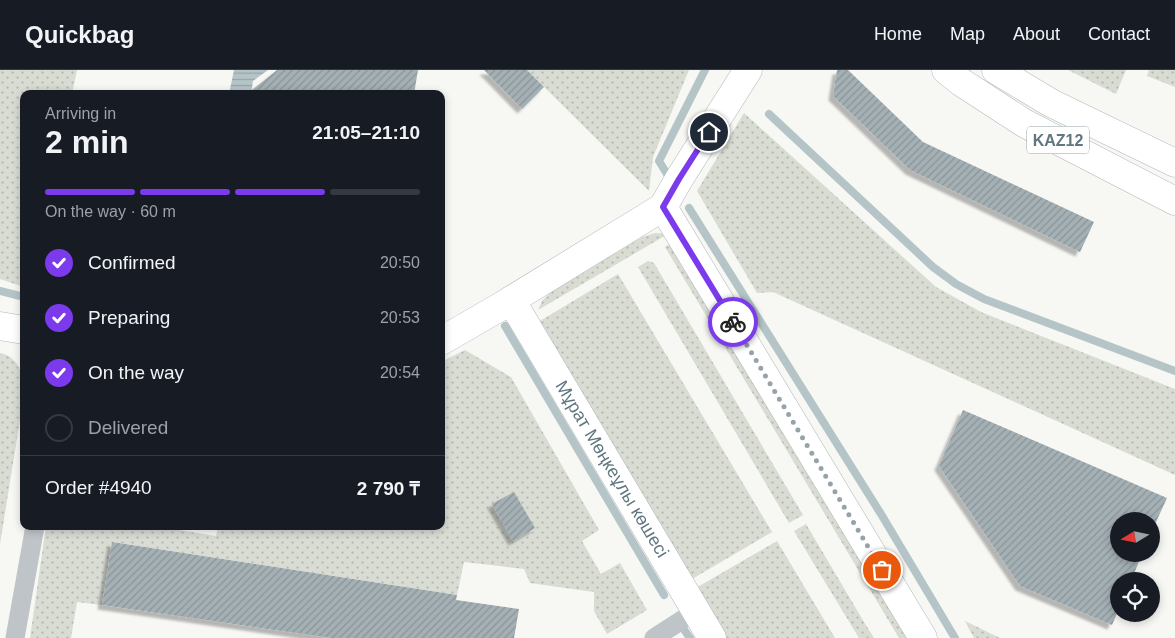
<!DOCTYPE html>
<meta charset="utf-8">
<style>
:root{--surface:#171b24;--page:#242831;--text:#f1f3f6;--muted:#9ea1a6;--line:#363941;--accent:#7c3aed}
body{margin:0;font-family:Helvetica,sans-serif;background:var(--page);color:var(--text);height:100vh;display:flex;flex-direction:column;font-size:19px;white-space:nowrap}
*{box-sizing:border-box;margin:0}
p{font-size:16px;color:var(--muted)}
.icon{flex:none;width:28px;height:28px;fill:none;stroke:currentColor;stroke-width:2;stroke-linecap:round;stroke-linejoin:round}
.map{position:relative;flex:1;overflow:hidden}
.panel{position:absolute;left:20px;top:20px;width:425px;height:440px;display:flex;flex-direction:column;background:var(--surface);border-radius:10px;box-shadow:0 2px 8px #0003}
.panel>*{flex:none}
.needle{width:32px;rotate:260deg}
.fabs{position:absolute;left:1110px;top:442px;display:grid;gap:10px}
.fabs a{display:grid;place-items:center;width:50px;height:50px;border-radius:50%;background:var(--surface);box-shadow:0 2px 8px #0003;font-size:25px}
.pin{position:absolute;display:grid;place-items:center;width:42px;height:42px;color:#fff;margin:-21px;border:2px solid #fff;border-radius:50%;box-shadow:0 1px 5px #0007}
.courier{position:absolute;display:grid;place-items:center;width:50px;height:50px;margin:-25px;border:4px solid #7c3aed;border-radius:50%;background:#fff;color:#222;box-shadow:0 1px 6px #0007}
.headline em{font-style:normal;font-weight:800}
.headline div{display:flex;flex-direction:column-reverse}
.headline{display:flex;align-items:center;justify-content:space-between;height:85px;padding:0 25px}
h1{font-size:32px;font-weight:800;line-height:38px}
.bar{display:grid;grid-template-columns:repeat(4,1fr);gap:8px 5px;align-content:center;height:60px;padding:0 25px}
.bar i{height:6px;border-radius:4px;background:var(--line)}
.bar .active{background:var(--accent)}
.bar p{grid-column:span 4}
.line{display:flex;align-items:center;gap:12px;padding:0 25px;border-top:1px solid var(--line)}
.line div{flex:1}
ol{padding:0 25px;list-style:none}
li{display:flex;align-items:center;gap:15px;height:55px}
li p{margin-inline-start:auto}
li .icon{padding:5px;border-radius:50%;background:var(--accent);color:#fff;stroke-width:4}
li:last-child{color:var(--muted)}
li i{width:28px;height:28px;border:2px solid var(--line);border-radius:50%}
header{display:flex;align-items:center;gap:30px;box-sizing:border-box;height:70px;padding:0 25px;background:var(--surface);border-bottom:1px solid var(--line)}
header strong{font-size:24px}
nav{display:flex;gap:28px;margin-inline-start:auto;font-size:18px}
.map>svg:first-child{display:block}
</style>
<header>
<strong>Quickbag</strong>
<nav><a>Home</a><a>Map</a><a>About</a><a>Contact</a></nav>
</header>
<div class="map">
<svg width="1175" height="568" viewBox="0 0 1175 568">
<defs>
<pattern id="grass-dots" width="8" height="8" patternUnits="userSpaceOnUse" patternTransform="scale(1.25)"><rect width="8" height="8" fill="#d8dcd3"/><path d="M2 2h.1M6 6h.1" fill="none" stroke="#b3b7b0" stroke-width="1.8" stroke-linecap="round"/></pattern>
<pattern id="water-rules" width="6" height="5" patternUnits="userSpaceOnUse" patternTransform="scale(1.25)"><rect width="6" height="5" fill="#b5c5c7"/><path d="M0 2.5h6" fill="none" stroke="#97a5a7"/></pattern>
<pattern id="building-hatch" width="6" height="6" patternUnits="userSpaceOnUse" patternTransform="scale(1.25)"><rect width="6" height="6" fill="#a4b0b4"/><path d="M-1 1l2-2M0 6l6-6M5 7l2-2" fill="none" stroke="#899498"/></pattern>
<filter id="shadow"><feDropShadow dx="-4.5" dy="4.5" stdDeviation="1" flood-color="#0004"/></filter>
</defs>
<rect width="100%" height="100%" fill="#f7f7f4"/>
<g fill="url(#grass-dots)">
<polygon points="0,0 77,0 72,24 24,24 24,217 0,209"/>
<polygon points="527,0 689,0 653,87 649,121"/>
<polygon points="1068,0 1126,0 1116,24"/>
<polygon points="1149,0 1175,0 1175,17 1147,6"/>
<polygon points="744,43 936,217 981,242 1175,319 1175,405 773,222 757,223 697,121"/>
<polygon points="655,163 668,164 538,240 542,231 551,222 642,167"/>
<polygon points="673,172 909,568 899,568 665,177"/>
<polygon points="648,191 654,193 803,445 789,453 638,197"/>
<polygon points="618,204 772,462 692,509 540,251"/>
<polygon points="465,280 511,307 599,460 582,471 601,504 620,493 647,540 607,564 594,541 594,522 530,513 524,499 464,492 457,525 112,472 102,535 77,532 71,568 30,568 46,456 155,456 216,466 218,456 352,456 366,459 367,456 441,456 441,292"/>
<path d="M 0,283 C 20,287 24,307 24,325 L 0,474 Z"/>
<polygon points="806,454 864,552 874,568 859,568 794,461"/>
<polygon points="777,471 835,568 727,568 696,518"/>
<polygon points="965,551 1000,568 974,568"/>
</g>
<polygon fill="url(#water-rules)" points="234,0 268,0 253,11 251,24 229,24"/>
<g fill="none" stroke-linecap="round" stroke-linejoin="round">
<g stroke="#b5c5c7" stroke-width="8">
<polyline points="769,44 933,197 956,214 984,229 1175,301"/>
<polyline points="667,104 659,91 705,0"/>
<polyline points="689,138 881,444 955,568"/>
<polyline points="0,221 24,227"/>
<polyline points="505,256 664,525"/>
<polyline points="685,561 690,568"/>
</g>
</g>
<g fill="url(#building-hatch)" filter="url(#shadow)">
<polygon points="277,0 418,0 414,24 247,24"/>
<polygon points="484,0 527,0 544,17 522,39"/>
<polygon points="837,0 848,0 923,72 1094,152 1080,182 910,100 833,26"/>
<polygon points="963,340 1167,428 1151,463 1151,451 1119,451 1119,484 1142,484 1131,511 1119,511 1119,539 1112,555 1020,516 939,396"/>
<polygon points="514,422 535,458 513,471 492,434"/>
<polygon points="112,472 457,525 456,530 519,539 514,568 331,568 102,535"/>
</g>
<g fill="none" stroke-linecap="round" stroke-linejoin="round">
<defs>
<g id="secondary">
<polyline points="663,137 923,568"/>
<polyline points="511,230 712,568"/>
<polyline points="0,256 24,260"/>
<polyline points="441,271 500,237 663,137 679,109 748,0"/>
</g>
<g id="primary">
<polyline points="946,0 961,12 1024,53 1175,131"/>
<polyline points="996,0 1051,33 1175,93"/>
</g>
</defs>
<use href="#secondary" stroke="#b0b8bc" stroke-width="29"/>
<use href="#primary" stroke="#b1b8bb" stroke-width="29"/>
<g stroke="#bec4c7" stroke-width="19">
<polyline points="15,568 35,456"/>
<polyline points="654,568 696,541"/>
</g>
<use href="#secondary" stroke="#fff" stroke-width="28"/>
<use href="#primary" stroke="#fff" stroke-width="28"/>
</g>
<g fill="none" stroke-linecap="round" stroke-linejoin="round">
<polyline stroke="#96a4a9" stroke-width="5" stroke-dasharray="0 9" points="733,252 882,500"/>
<polyline stroke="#7c3aed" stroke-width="6" points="709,62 679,109 663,137 733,252"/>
</g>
<g text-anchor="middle" stroke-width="5" stroke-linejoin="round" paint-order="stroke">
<rect fill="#fff" stroke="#90a0a6" stroke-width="1" x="1027" y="56.5" width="62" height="27" rx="4"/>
<g font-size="16" font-weight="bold" fill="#617780">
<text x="1058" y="76">KAZ12</text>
</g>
<g font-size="18" fill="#617780" stroke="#fff">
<text transform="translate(612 399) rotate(59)" y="6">Мұрат Мөңкеұлы көшесі</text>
</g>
</g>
</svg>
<div class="fabs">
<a><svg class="needle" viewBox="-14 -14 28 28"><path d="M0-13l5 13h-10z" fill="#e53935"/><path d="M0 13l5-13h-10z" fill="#9ea1a6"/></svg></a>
<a><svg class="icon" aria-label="locate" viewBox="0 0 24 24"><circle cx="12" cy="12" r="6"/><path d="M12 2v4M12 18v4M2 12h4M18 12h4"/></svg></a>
</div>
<div class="pin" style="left:882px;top:500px;background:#ea580c"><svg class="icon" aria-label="bag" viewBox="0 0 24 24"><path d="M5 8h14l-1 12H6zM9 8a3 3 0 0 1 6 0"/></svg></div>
<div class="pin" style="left:709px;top:62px;background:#1f2937"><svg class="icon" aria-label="home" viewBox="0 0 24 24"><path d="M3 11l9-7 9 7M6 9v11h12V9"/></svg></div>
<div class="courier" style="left:733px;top:252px"><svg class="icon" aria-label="bike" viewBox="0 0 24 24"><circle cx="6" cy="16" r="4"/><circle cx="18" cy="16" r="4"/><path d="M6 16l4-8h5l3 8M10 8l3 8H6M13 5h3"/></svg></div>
<section class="panel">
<div class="headline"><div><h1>2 min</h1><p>Arriving in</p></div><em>21:05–21:10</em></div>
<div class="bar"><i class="active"></i><i class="active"></i><i class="active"></i><i></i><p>On the way · 60 m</p></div>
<ol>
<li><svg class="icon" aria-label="check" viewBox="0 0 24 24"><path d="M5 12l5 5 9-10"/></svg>Confirmed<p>20:50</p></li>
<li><svg class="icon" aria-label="check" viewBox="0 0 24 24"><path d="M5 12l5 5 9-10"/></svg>Preparing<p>20:53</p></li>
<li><svg class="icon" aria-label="check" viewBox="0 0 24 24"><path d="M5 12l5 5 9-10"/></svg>On the way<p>20:54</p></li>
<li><i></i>Delivered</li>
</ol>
<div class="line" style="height:65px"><div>Order #4940</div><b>2 790 ₸</b></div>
</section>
</div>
